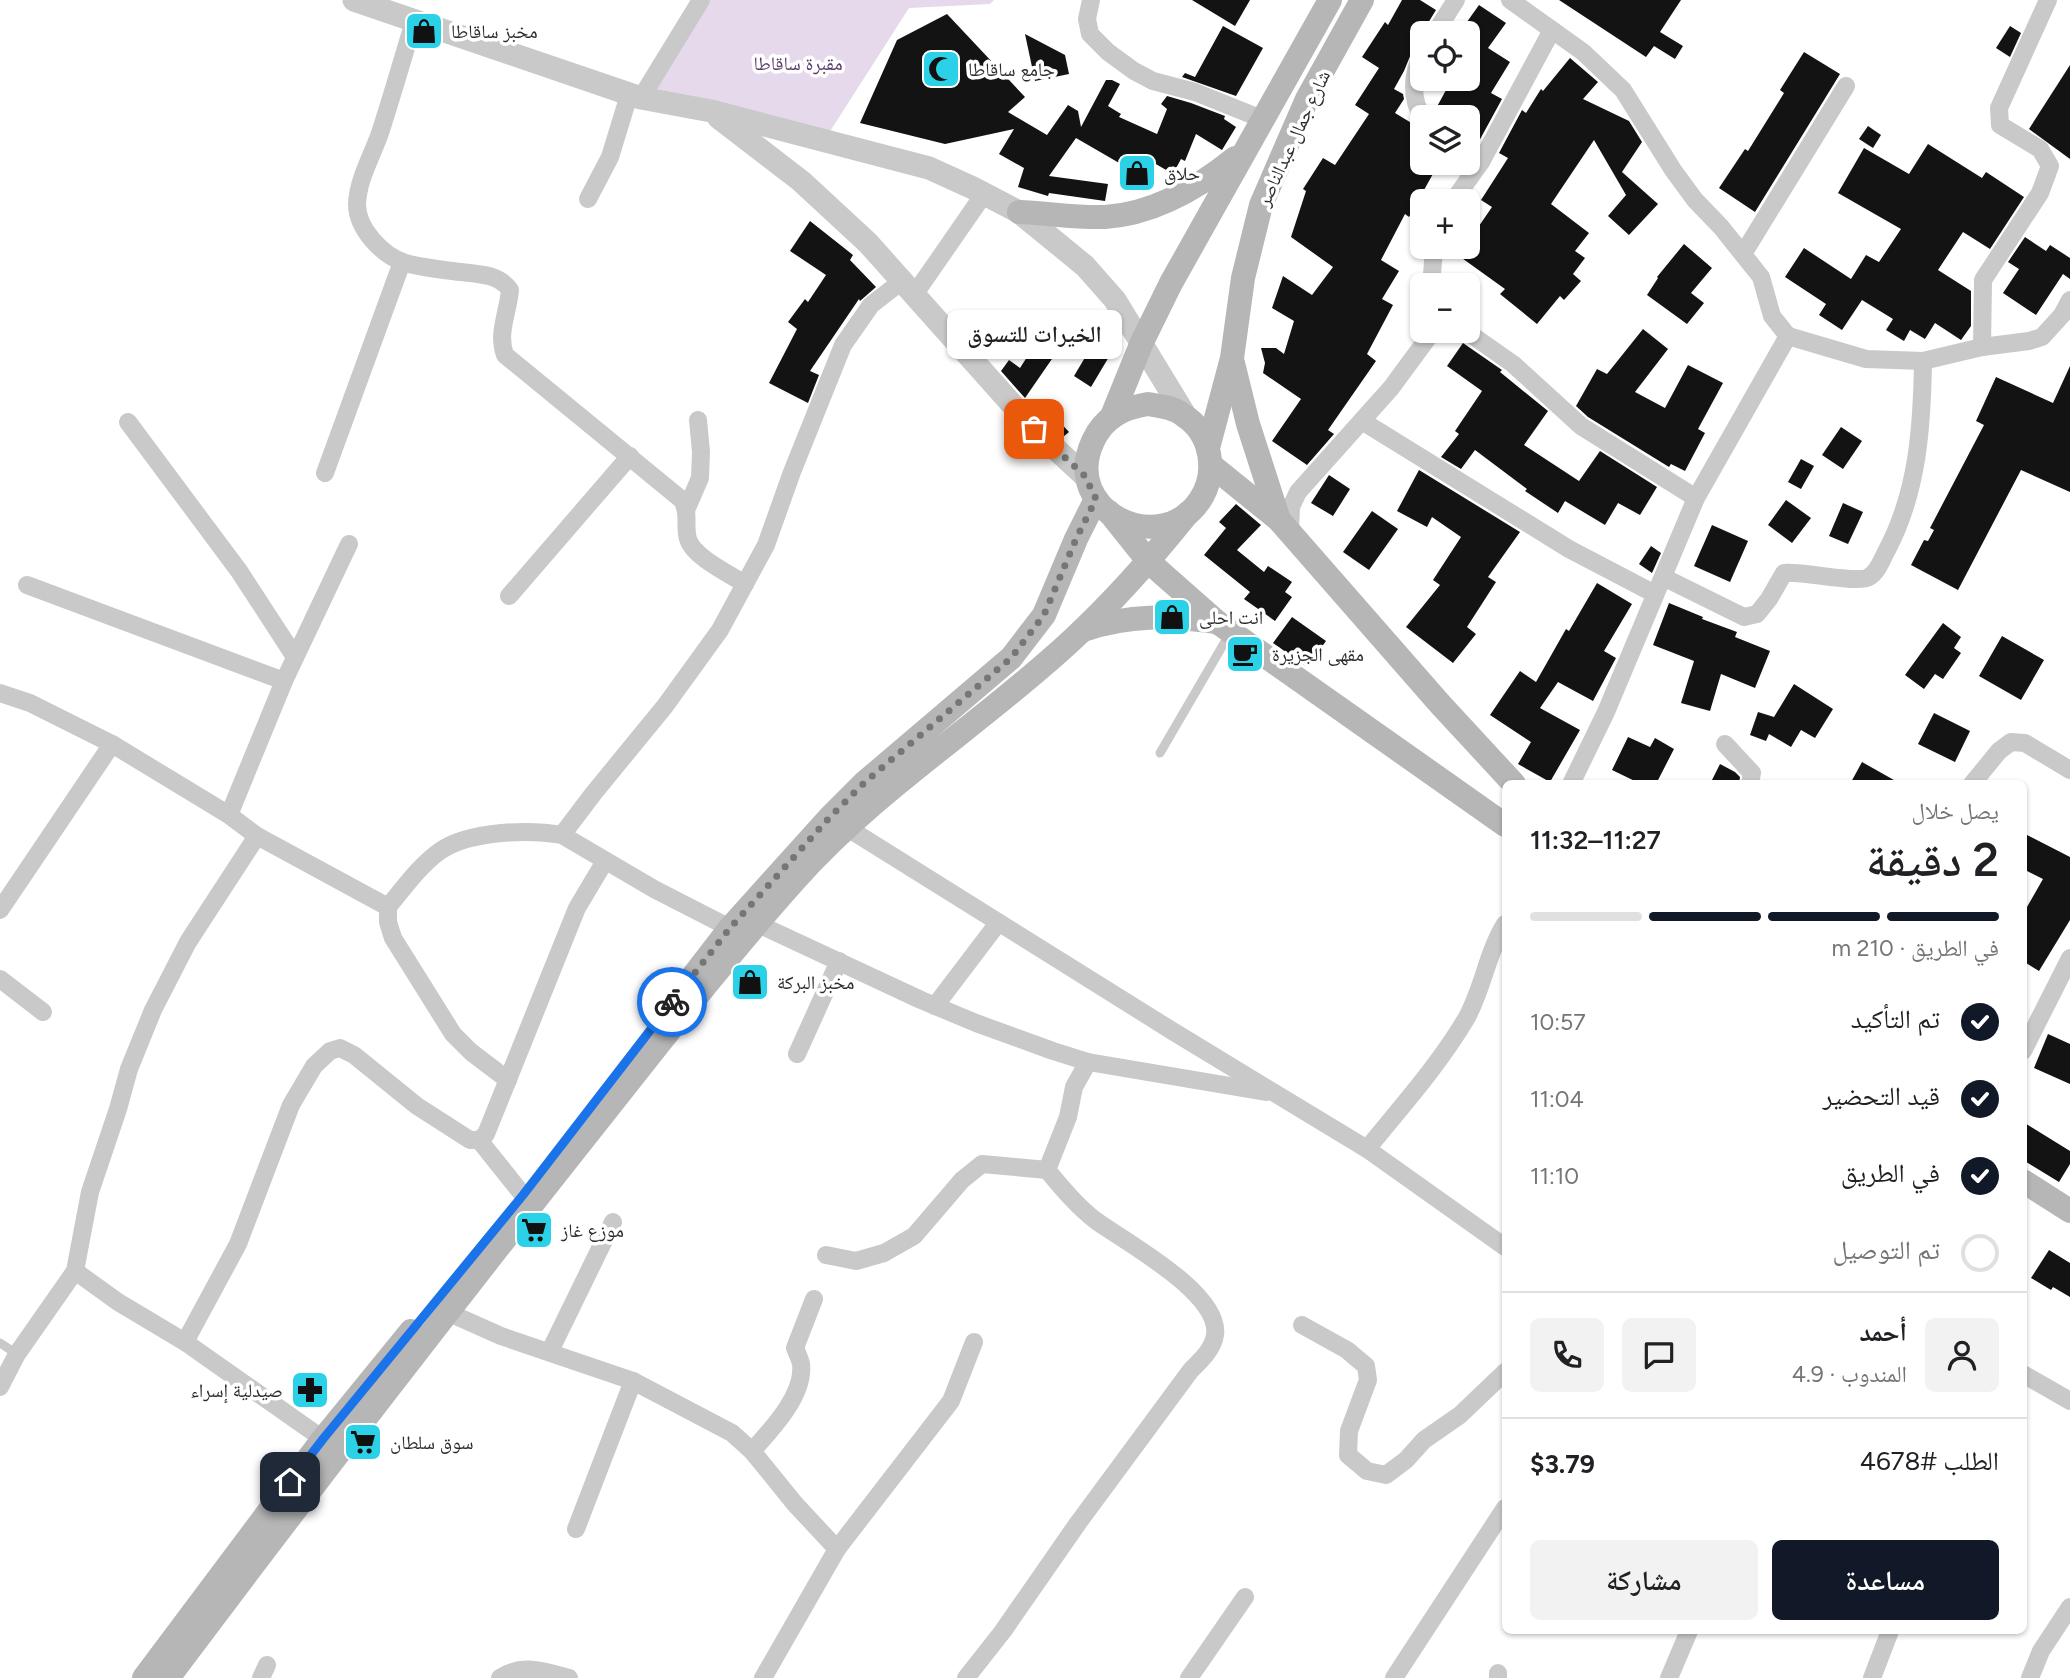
<!DOCTYPE html>
<html lang="ar">
<meta charset="utf-8">
<style>
:root{--surface:#fff;--page:#f2f2f2;--text:#202124;--muted:#757577;--line:#e0e0e0;--accent:#111827}
body{margin:0;font-family:Figtree,"Noto Naskh Arabic",sans-serif;background:var(--page);color:var(--text);direction:rtl;height:100vh;display:flex;flex-direction:column;font-size:26px;white-space:nowrap}
*{box-sizing:border-box;margin:0}
p{font-size:23px;color:var(--muted)}
.icon{flex:none;width:38px;height:38px;fill:none;stroke:currentColor;stroke-width:2;stroke-linecap:round;stroke-linejoin:round}
.map{position:relative;flex:1;overflow:hidden;direction:ltr}
.sheet{position:absolute;left:1502px;top:780px;width:525px;height:854px;display:flex;flex-direction:column;background:var(--surface);border-radius:10px;box-shadow:0 2px 5px #0004;direction:rtl}
.sheet>*{flex:none}
.tools{position:absolute;left:1410px;top:21px;display:grid;gap:14px}
.tools a{display:grid;place-items:center;width:70px;height:70px;border-radius:10px;background:var(--surface);box-shadow:0 2px 5px #0004;font-size:35px}
.pin{position:absolute;display:grid;place-items:center;width:60px;height:60px;color:#fff;margin:-30px;border-radius:14px;box-shadow:0 4px 10px #0006}
.courier{position:absolute;display:grid;place-items:center;width:70px;height:70px;margin:-35px;border:5px solid #1a73e8;border-radius:50%;background:#fff;color:#222;box-shadow:0 2px 9px #0007}
.bubble{position:absolute;height:49px;border-radius:10px;background:var(--surface);box-shadow:0 2px 5px #0004;font-size:23px;font-weight:600;line-height:49px;text-align:center;direction:rtl}
.head em{font-style:normal;font-weight:600}
.head div{display:flex;flex-direction:column-reverse}
.head{display:flex;align-items:center;justify-content:space-between;height:119px;padding:0 28px}
h1{font-size:46px;font-weight:600;line-height:52px}
.bar{display:grid;grid-template-columns:repeat(4,1fr);gap:10px 7px;align-content:center;height:84px;padding:0 28px}
.bar i{height:9px;border-radius:5px;background:var(--line)}
.bar .current{background:var(--accent)}
.bar p{grid-column:span 4}
.line{display:flex;align-items:center;gap:18px;padding:0 28px;border-top:2px solid var(--line)}
.line div{flex:1}
.round{display:grid;place-items:center;flex:none;width:74px;height:74px;border-radius:10px;background:var(--page)}
ol{padding:0 28px;list-style:none}
li{display:flex;align-items:center;gap:21px;height:77px}
li p{margin-inline-start:auto}
li .icon{padding:7px;border-radius:50%;background:var(--accent);color:#fff;stroke-width:4}
li:last-child{color:var(--muted)}
li i{width:38px;height:38px;border:4px solid var(--line);border-radius:50%}
.cta{display:flex;gap:14px;margin-top:auto;padding:14px 28px}
.cta a{flex:1;height:80px;border-radius:10px;background:var(--accent);color:#fff;font-size:28px;font-weight:600;line-height:80px;text-align:center}
.cta a+a{background:var(--page);color:var(--text)}
.map>svg:first-child{display:block}
</style>
<div class="map">
<svg width="2070" height="1678" viewBox="0 0 2070 1678">
<rect width="100%" height="100%" fill="#fff"/>
<polygon fill="#e5d9eb" points="707,0 994,0 990,4 909,8 827,136 649,90"/>
<g fill="#131313">
<polygon points="1192,0 1250,0 1235,26"/>
<polygon points="1402,0 1420,0 1436,10 1425,28 1423,40 1413,49 1404,71 1394,89 1403,94 1404,99 1395,113 1423,130 1423,163 1439,163 1409,217 1405,214 1381,260 1399,271 1382,299 1393,305 1367,354 1376,361 1328,430 1334,434 1307,465 1272,441 1301,399 1263,373 1265,363 1261,348 1276,348 1284,354 1294,321 1272,308 1283,276 1312,295 1333,267 1291,237 1306,191 1303,189 1323,158 1335,165 1369,114 1355,105 1379,68 1362,57 1385,22 1388,25"/>
<polygon points="1559,0 1681,0 1660,32 1683,46 1675,59 1654,46 1646,57"/>
<polygon points="1479,5 1506,23 1488,48 1510,62 1491,93 1502,99 1478,143 1468,138 1468,114 1466,117 1434,117 1433,114 1452,79 1468,79 1468,33 1459,33"/>
<polygon points="947,14 1025,97 1008,112 1047,135 1068,105 1078,111 1081,127 1106,80 1112,80 1120,84 1108,106 1121,114 1119,117 1157,134 1167,109 1161,104 1167,96 1191,103 1225,116 1224,119 1236,127 1222,150 1196,134 1185,161 1181,159 1173,174 1142,156 1133,171 1076,138 1049,176 1108,184 1105,201 1049,193 1048,196 1018,187 1024,168 999,154 1014,129 945,144 860,123 897,40"/>
<polygon points="1223,26 1263,48 1236,96 1182,77 1185,73 1195,77"/>
<polygon points="2010,26 2021,33 2010,57 1996,48"/>
<polygon points="1025,34 1065,55 1069,74 1035,81"/>
<polygon points="1804,52 1840,74 1755,212 1719,188 1745,149 1748,151 1784,93 1780,90"/>
<polygon points="1570,58 1598,82 1583,99 1629,121 1642,142 1622,172 1658,204 1629,235 1608,216 1626,195 1594,140 1551,204 1589,233 1575,251 1585,258 1573,274 1581,281 1564,300 1560,296 1537,324 1500,294 1505,289 1459,256 1465,247 1468,247 1468,242 1492,207 1481,200 1508,158 1499,153 1522,110 1526,113 1541,89 1543,91"/>
<polygon points="2070,65 2070,159 2029,129"/>
<polygon points="1868,126 1881,135 1873,148 1859,139"/>
<polygon points="1928,144 1982,178 1986,172 2024,197 1990,249 1963,232 1938,270 1971,291 1971,326 1961,340 1935,323 1925,339 1910,330 1904,341 1886,330 1893,319 1862,300 1842,330 1819,315 1826,304 1785,277 1804,248 1851,279 1866,255 1879,262 1901,229 1838,193 1864,148 1909,174"/>
<polygon points="810,221 853,255 850,260 876,287 860,301 859,299 810,371 819,375 808,403 769,383 797,329 788,322 805,299 808,302 826,275 790,251"/>
<polygon points="2025,237 2046,251 2050,245 2070,258 2070,279 2063,274 2036,315 2003,293 2019,269 2008,262"/>
<polygon points="1684,244 1712,268 1691,293 1704,303 1687,324 1647,295 1658,278 1657,277"/>
<polygon points="1083,317 1098,327 1089,339 1074,329"/>
<polygon points="1643,329 1668,349 1635,392 1665,408 1688,365 1723,383 1698,429 1705,433 1685,471 1671,464 1669,467 1588,417 1576,406 1597,369 1607,374"/>
<polygon points="1099,334 1116,345 1091,387 1074,376"/>
<polygon points="1036,343 1054,356 1025,398 1001,371 1009,360 1020,368"/>
<polygon points="1463,343 1502,370 1500,372 1548,411 1524,445 1579,481 1600,451 1657,487 1640,515 1618,503 1605,525 1565,501 1558,513 1525,491 1527,489 1475,450 1461,469 1441,457 1459,434 1455,431 1482,391 1447,366"/>
<polygon points="2070,366 2070,492 2021,470 1958,590 1911,565 1924,540 1928,541 1934,530 1930,528 1984,425 1976,421 1996,377 2053,403"/>
<polygon points="1038,399 1069,432 1063,437 1031,405"/>
<polygon points="1841,427 1862,441 1843,469 1822,455"/>
<polygon points="1801,459 1814,466 1801,489 1788,482"/>
<polygon points="1419,470 1520,532 1488,577 1496,582 1467,627 1476,634 1453,663 1406,627 1440,585 1433,580 1461,537 1432,517 1427,527 1397,511"/>
<polygon points="1329,475 1350,489 1333,516 1311,503"/>
<polygon points="1786,500 1811,518 1792,543 1768,525"/>
<polygon points="1843,503 1863,512 1848,544 1829,536"/>
<polygon points="1236,504 1261,525 1237,550 1264,572 1268,566 1292,582 1285,592 1292,597 1275,621 1244,599 1250,592 1204,555 1226,528 1219,522"/>
<polygon points="1372,511 1398,529 1369,570 1343,552"/>
<polygon points="1712,525 1748,541 1730,582 1694,566"/>
<polygon points="1651,546 1661,553 1652,573 1639,564"/>
<polygon points="1597,583 1632,604 1604,651 1616,658 1593,701 1558,682 1540,708 1580,730 1550,782 1518,764 1531,742 1490,715 1520,671 1536,682 1566,629 1569,631"/>
<polygon points="1669,603 1703,617 1702,619 1737,632 1735,637 1770,651 1755,688 1721,674 1710,711 1681,703 1694,661 1653,645"/>
<polygon points="1292,617 1326,641 1307,667 1273,643"/>
<polygon points="1943,623 1961,637 1954,648 1961,653 1943,679 1935,674 1924,689 1905,675"/>
<polygon points="2002,636 2044,660 2021,700 1979,676"/>
<polygon points="1794,684 1833,709 1815,738 1801,730 1791,747 1769,734 1766,741 1750,735 1758,712 1774,717"/>
<polygon points="1934,713 1970,731 1955,762 1918,744"/>
<polygon points="1628,737 1650,747 1655,738 1674,749 1656,784 1641,784 1612,770"/>
<polygon points="1862,762 1901,784 1850,784"/>
<polygon points="1720,764 1735,772 1740,777 1739,784 1710,784"/>
<polygon points="2023,833 2070,857 2070,920 2039,971 2023,961 2023,914 2043,879 2023,869"/>
<polygon points="2048,1034 2070,1044 2070,1084 2034,1068"/>
<polygon points="2023,1122 2070,1151 2070,1164 2059,1182 2023,1160"/>
<polygon points="2049,1250 2070,1263 2070,1297 2053,1287 2051,1290 2031,1278"/>
</g>
<g fill="none" stroke-linecap="round" stroke-linejoin="round">
<g stroke="#c9c9c9" stroke-width="9">
<polyline points="1160,753 1230,633"/>
<polyline points="0,1343 17,1354"/>
</g>
<g stroke="#c9c9c9" stroke-width="18">
<polyline points="1091,0 1087,19 1090,34 1108,52 1134,71 1153,81 1195,92 1262,119"/>
<polyline points="1510,0 1583,52 1623,90 1673,170 1695,200 1721,227 1761,277 1772,316 1788,336 1696,498 1606,712 1571,784"/>
<path d="M 414,21 C 403,58 392,96 380,133 C 372,156 358,179 357,204 C 357,229 382,255 405,263 C 420,267 436,269 452,271 C 472,274 498,272 510,290 C 508,313 497,333 505,355 L 682,500 C 690,513 684,525 688,539 C 693,557 730,574 745,584"/>
<polyline points="1435,33 1456,0"/>
<path d="M 1423,54 C 1411,74 1411,99 1423,119"/>
<polyline points="641,98 701,0"/>
<polyline points="1481,162 1552,30"/>
<polyline points="588,199 610,157 629,95"/>
<polyline points="1453,201 1481,162 1468,154"/>
<polyline points="1743,254 1846,86"/>
<polyline points="1433,285 1432,275 1434,247"/>
<polyline points="914,295 984,194"/>
<polyline points="1466,331 1513,364 1581,426 1696,498"/>
<polyline points="1788,336 1866,359 1923,361 1982,347 2029,341 2042,337 2062,315 2070,300"/>
<polyline points="1982,347 1983,280 2040,193 2050,166 2040,149 2000,125 1999,108 2048,0"/>
<polyline points="1362,421 1569,549 1655,594"/>
<polyline points="128,422 239,571 295,657"/>
<polyline points="325,473 402,262"/>
<polyline points="687,508 700,478 701,452 698,420"/>
<polyline points="1290,532 1291,507 1298,492 1391,388 1433,331"/>
<path d="M 1663,577 L 1744,617 L 1757,614 L 1769,599 L 1784,573 C 1804,571 1857,584 1869,577 C 1878,572 1882,559 1887,550 C 1918,491 1922,427 1923,361"/>
<polyline points="27,585 284,681"/>
<polyline points="509,596 630,456"/>
<polyline points="0,693 30,703 112,744 229,815 257,836 388,907"/>
<polyline points="1725,744 1752,773 1750,784"/>
<polyline points="1972,784 1999,751 2011,742 2025,743 2070,770"/>
<polyline points="229,815 284,681 349,544"/>
<polyline points="846,827 1174,1032 1367,1149 1505,1247"/>
<polyline points="562,835 593,794 665,706 720,630 766,545 792,472 843,345 871,305 902,281"/>
<polyline points="0,910 112,744"/>
<polyline points="758,924 921,1000 976,1023 1053,1051 1088,1062 1266,1092"/>
<polyline points="0,979 43,1012"/>
<polyline points="935,1006 998,923"/>
<polyline points="2023,1051 2070,958"/>
<polyline points="797,1054 839,961"/>
<path d="M 508,1080 L 471,1052 L 453,1034 L 393,938 L 388,922 L 388,907 C 404,888 419,866 440,851 C 469,831 528,829 562,835 L 654,889 L 730,928"/>
<polyline points="479,1140 523,1195"/>
<path d="M 1367,1149 C 1401,1107 1438,1066 1466,1019 C 1483,989 1487,953 1505,924"/>
<polyline points="1047,1170 1068,1117 1074,1087 1088,1062"/>
<path d="M 826,1255 L 856,1261 L 884,1253 L 914,1236 L 962,1180 L 982,1164 L 1047,1170 C 1062,1188 1077,1206 1095,1220 C 1125,1242 1221,1293 1215,1335 C 1213,1349 1201,1360 1191,1370 L 1078,1523 L 1003,1631 L 966,1678"/>
<polyline points="75,1271 118,1302 185,1342 323,1439"/>
<polyline points="447,1312 501,1336 633,1381 732,1433 752,1451 795,1504 837,1549 763,1678"/>
<polyline points="1302,1325 1347,1350 1366,1366 1368,1380 1349,1431 1348,1455 1367,1471 1386,1475 1406,1460 1424,1440 1460,1415 1505,1372"/>
<polyline points="185,1342 238,1244 291,1105 314,1066 330,1051 340,1048 354,1055 417,1106 470,1140 479,1140 486,1134 577,908 605,861"/>
<polyline points="550,1351 613,1222"/>
<polyline points="2023,1374 2070,1401"/>
<polyline points="0,1387 17,1354 75,1271 90,1192 118,1109 129,1069 153,1010 188,942 257,836"/>
<path d="M 752,1451 C 771,1430 805,1395 801,1364 C 800,1359 797,1353 795,1348 L 814,1299"/>
<polyline points="576,1529 633,1381"/>
<polyline points="837,1549 951,1401 974,1342"/>
<polyline points="1498,1673 1498,1678"/>
<polyline points="261,1678 267,1665"/>
<path d="M 500,1678 C 522,1663 545,1671 569,1678"/>
<polyline points="1189,1678 1245,1597"/>
<polyline points="1394,1678 1505,1508"/>
<polyline points="1669,1678 1689,1631"/>
<polyline points="1872,1678 1890,1631"/>
<polyline points="2030,1678 2041,1651 2070,1607"/>
</g>
<g stroke="#c9c9c9" stroke-width="23">
<polyline points="354,0 641,98 711,111 929,168 973,188 1019,212 1085,266 1115,300 1185,415"/>
<polyline points="719,118 801,181 868,243 1034,429 1085,476"/>
</g>
<g stroke="#b6b6b6" stroke-width="24">
<path d="M 1019,212 C 1047,213 1076,218 1105,217 C 1153,214 1198,188 1235,158"/>
<polyline points="1233,363 1248,424 1279,520"/>
<path d="M 1148,404 C 1160,406 1173,407 1183,415 C 1212,433 1218,473 1200,500 C 1161,559 1060,512 1093,441 C 1104,417 1123,408 1148,404 Z"/>
<polyline points="1112,416 1142,342 1171,283 1330,0"/>
<polyline points="1208,448 1232,358 1243,278 1261,205 1307,99 1362,0"/>
<polyline points="1211,465 1279,520 1440,704 1514,784"/>
<polyline points="1109,512 1149,562 1217,622 1505,825"/>
<path d="M 1083,630 C 1131,614 1167,616 1217,622"/>
<polyline points="686,985 730,928 830,817 864,783 1011,658 1044,615 1076,539 1096,499"/>
<polyline points="2023,1181 2070,1211"/>
<polyline points="144,1678 323,1439 411,1331"/>
<path d="M 168,1678 C 302,1499 439,1322 578,1146 C 649,1057 719,965 795,880 C 877,788 983,723 1072,640 C 1114,601 1152,558 1188,513"/>
</g>
</g>
<g fill="none" stroke-linecap="round" stroke-linejoin="round">
<polyline stroke="#767676" stroke-width="7" stroke-dasharray="0 12.6" points="672,1002 730,928 830,817 864,783 1011,658 1044,615 1076,539 1096,499 1085,476 1034,429"/>
<polyline stroke="#1a73e8" stroke-width="9" points="290,1482 323,1439 523,1195 672,1002"/>
</g>
<defs>
<symbol id="shop-square" viewBox="-11 -11 22 22"><rect x="-9" y="-9" width="18" height="18" rx="4" fill="#2bd2e7" stroke="#fff"/><path d="M-5-2.5h2.3a2.7 3.5 0 0 1 5.4 0H5L5.5 6h-11ZM-1.5-2.5h3a1.5 2.3 0 0 0-3 0Z" fill="#111"/></symbol>
<symbol id="mosque-square" viewBox="-11 -11 22 22"><rect x="-9" y="-9" width="18" height="18" rx="4" fill="#2bd2e7" stroke="#fff"/><path d="M3.5-4.9A6 6 0 1 0 3.5 4.9A5 5 0 1 1 3.5-4.9Z" fill="#111"/></symbol>
<symbol id="cafe-square" viewBox="-11 -11 22 22"><rect x="-9" y="-9" width="18" height="18" rx="4" fill="#2bd2e7" stroke="#fff"/><path d="M-5.5-4.5H6V0H3Q3 3.5 0 3.5H-2.5Q-5.5 3.5-5.5 0ZM3-3.2v2h1.7v-2ZM-6 4.5H4V6H-6Z" fill="#111"/></symbol>
<symbol id="supermarket-square" viewBox="-11 -11 22 22"><rect x="-9" y="-9" width="18" height="18" rx="4" fill="#2bd2e7" stroke="#fff"/><path d="M-6-5.5h2.5l.6 2H6L4.5 2H-2.5L-4.4-4H-6ZM-1.5 3.2a1.3 1.3 0 1 0 .1 0ZM3 3.2a1.3 1.3 0 1 0 .1 0Z" fill="#111"/></symbol>
<symbol id="pharmacy-square" viewBox="-11 -11 22 22"><rect x="-9" y="-9" width="18" height="18" rx="4" fill="#2bd2e7" stroke="#fff"/><path d="M-2-6h4v4h4v4h-4v4h-4v-4h-4v-4h4Z" fill="#111"/></symbol>
</defs>
<g fill-rule="evenodd">
<use href="#shop-square" x="402" y="9" width="44" height="44"/>
<use href="#mosque-square" x="919" y="47" width="44" height="44"/>
<use href="#shop-square" x="1115" y="151" width="44" height="44"/>
<use href="#shop-square" x="1150" y="595" width="44" height="44"/>
<use href="#cafe-square" x="1223" y="632" width="44" height="44"/>
<use href="#shop-square" x="728" y="960" width="44" height="44"/>
<use href="#supermarket-square" x="512" y="1208" width="44" height="44"/>
<use href="#pharmacy-square" x="288" y="1368" width="44" height="44"/>
<use href="#supermarket-square" x="341" y="1420" width="44" height="44"/>
</g>
<g text-anchor="middle" stroke-width="7" stroke-linejoin="round" paint-order="stroke">
<g font-size="19" fill="#2c2c2c" stroke="#fff" text-anchor="start">
<text x="451" y="38">مخبز ساقاطا</text>
<text x="968" y="76">جامع ساقاطا</text>
<text x="1164" y="180">حلاق</text>
<text x="1199" y="624">انت احلى</text>
<text x="1272" y="661">مقهى الجزيرة</text>
<text x="777" y="989">مخبز البركة</text>
<text x="561" y="1237">موزع غاز</text>
<text x="283" y="1397" text-anchor="end">صيدلية إسراء</text>
<text x="390" y="1449">سوق سلطان</text>
</g>
<g font-size="19" fill="#5b3a68" stroke="#fff">
<text x="798" y="70">مقبرة ساقاطا</text>
</g>
<g font-size="19" fill="#2c2c2c" stroke="#fff">
<text transform="translate(1293 138) rotate(-65)" y="7">شارع جمال عبدالناصر</text>
</g>
</g>
</svg>
<div class="tools">
<a><svg class="icon" aria-label="locate" viewBox="0 0 24 24"><circle cx="12" cy="12" r="6"/><path d="M12 2v4M12 18v4M2 12h4M18 12h4"/></svg></a>
<a><svg class="icon" aria-label="layers" viewBox="0 0 24 24"><path d="M12 4l9 5-9 5-9-5zM3 14l9 5 9-5"/></svg></a>
<a>+</a>
<a>−</a>
</div>
<div class="pin" style="left:1034px;top:429px;background:#ea580c"><svg class="icon" aria-label="bag" viewBox="0 0 24 24"><path d="M5 8h14l-1 12H6zM9 8a3 3 0 0 1 6 0"/></svg></div>
<div class="pin" style="left:290px;top:1482px;background:#1f2937"><svg class="icon" aria-label="home" viewBox="0 0 24 24"><path d="M3 11l9-7 9 7M6 9v11h12V9"/></svg></div>
<div class="courier" style="left:672px;top:1002px"><svg class="icon" aria-label="bike" viewBox="0 0 24 24"><circle cx="6" cy="16" r="4"/><circle cx="18" cy="16" r="4"/><path d="M6 16l4-8h5l3 8M10 8l3 8H6M13 5h3"/></svg></div>
<div class="bubble" style="left:947px;top:310px;width:175px">الخيرات للتسوق</div>
<section class="sheet">
<div class="head"><div><h1>2 دقيقة</h1><p>يصل خلال</p></div><em>11:27–11:32</em></div>
<div class="bar"><i class="current"></i><i class="current"></i><i class="current"></i><i></i><p>في الطريق · 210 m</p></div>
<ol>
<li><svg class="icon" aria-label="check" viewBox="0 0 24 24"><path d="M5 12l5 5 9-10"/></svg>تم التأكيد<p>10:57</p></li>
<li><svg class="icon" aria-label="check" viewBox="0 0 24 24"><path d="M5 12l5 5 9-10"/></svg>قيد التحضير<p>11:04</p></li>
<li><svg class="icon" aria-label="check" viewBox="0 0 24 24"><path d="M5 12l5 5 9-10"/></svg>في الطريق<p>11:10</p></li>
<li><i></i>تم التوصيل</li>
</ol>
<div class="line" style="height:126px"><a class="round"><svg class="icon" aria-label="person" viewBox="0 0 24 24"><circle cx="12" cy="8" r="4"/><path d="M4 21q1-7 8-7t8 7"/></svg></a><div><b>أحمد</b><p>المندوب · 4.9</p></div><a class="round"><svg class="icon" aria-label="chat" viewBox="0 0 24 24"><path d="M4 5h16v11H9l-5 4z"/></svg></a><a class="round"><svg class="icon" aria-label="phone" viewBox="0 0 24 24"><path d="M5 4h4l2 5-3 2q2 4 5 5l2-3 5 2v4C11 20 4 13 5 4z"/></svg></a></div>
<div class="line" style="height:91px"><div>الطلب #4678</div><b>$3.79</b></div>
<div class="cta"><a>مساعدة</a><a>مشاركة</a></div>
</section>
</div>
